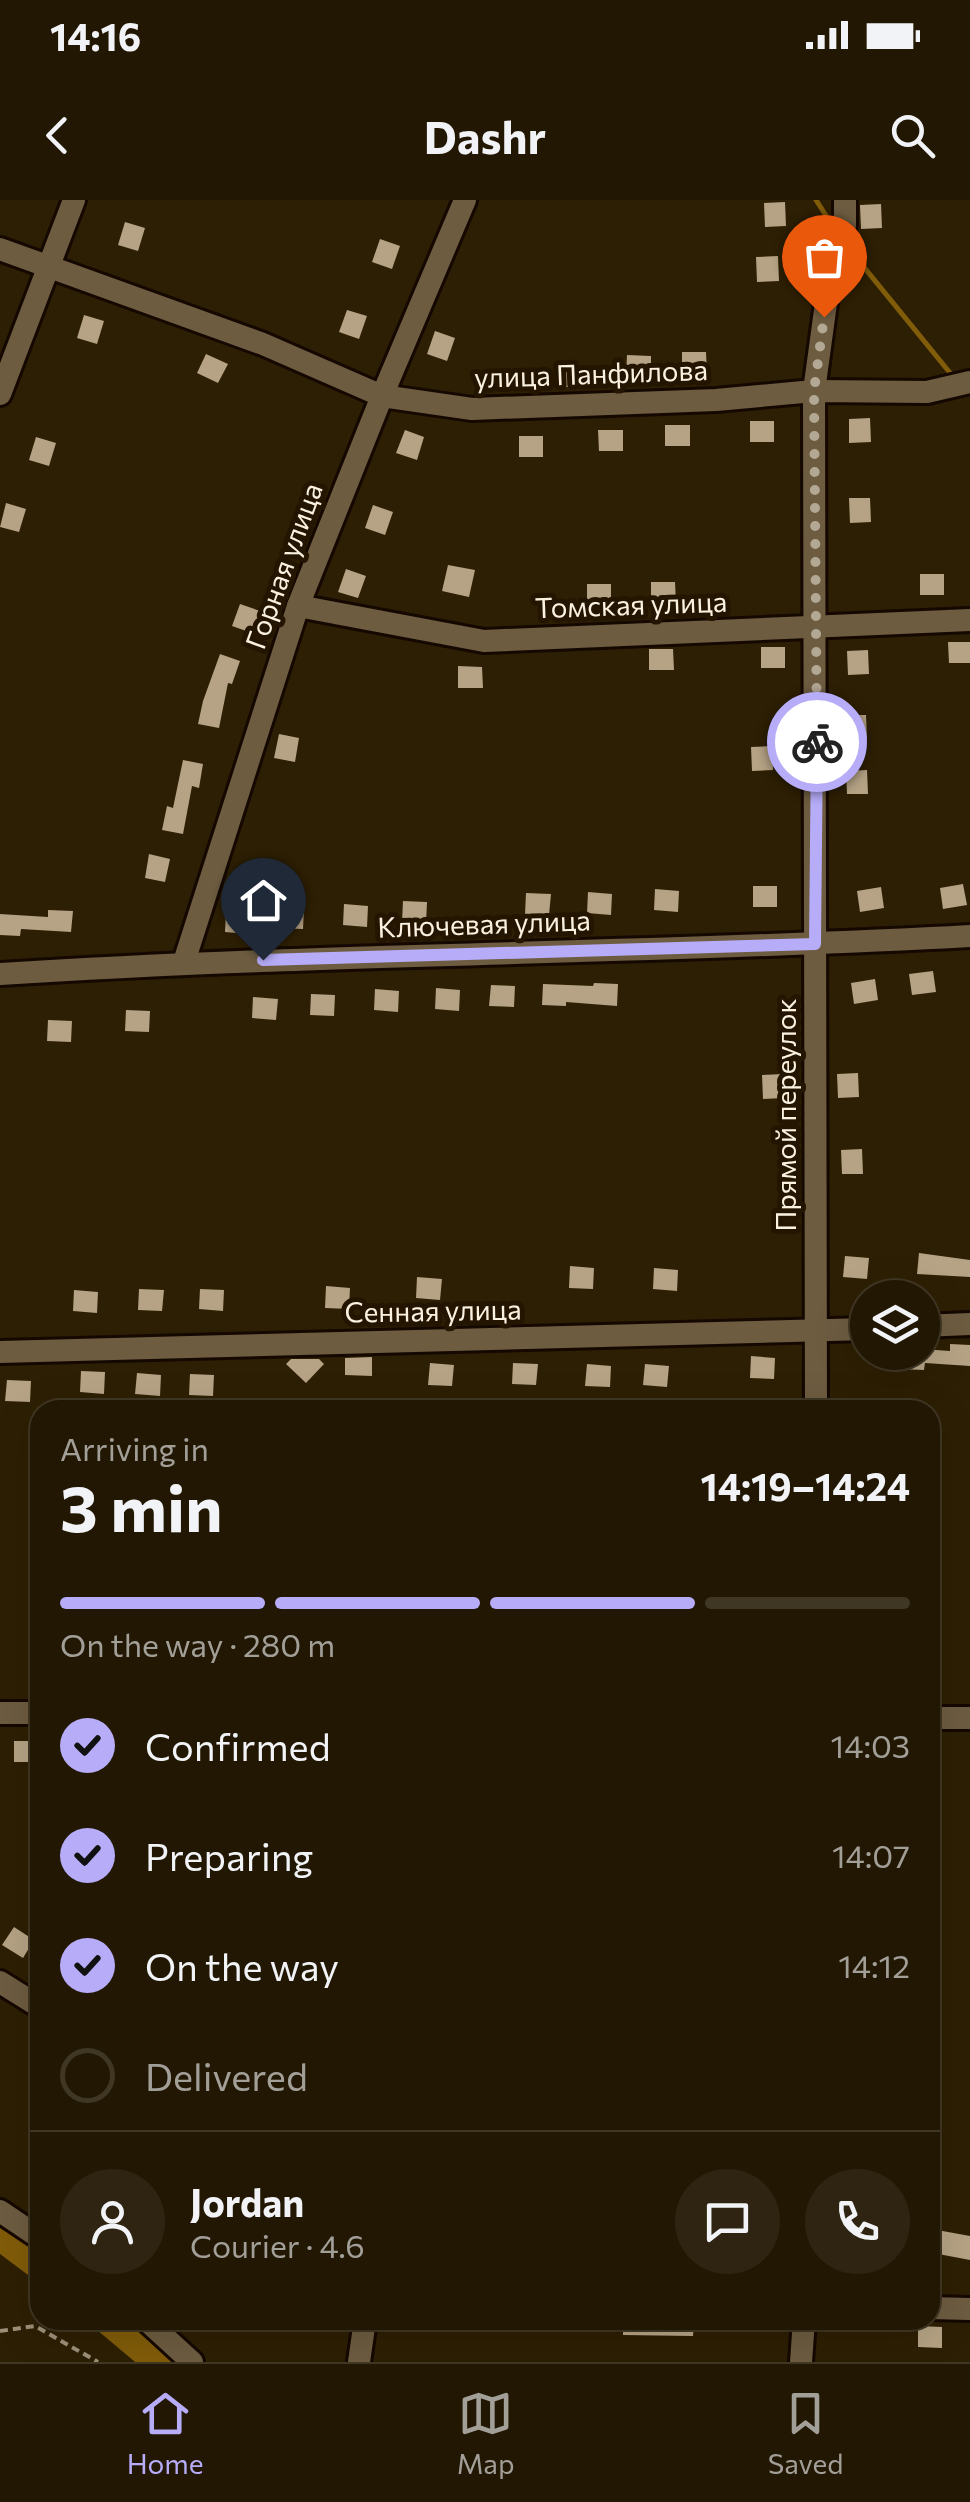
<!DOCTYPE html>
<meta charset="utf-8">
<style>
:root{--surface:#221702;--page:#2e2411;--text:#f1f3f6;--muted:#a29f99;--line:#3f3624;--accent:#b6acf8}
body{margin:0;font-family:Commissioner,sans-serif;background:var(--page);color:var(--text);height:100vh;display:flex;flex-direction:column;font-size:38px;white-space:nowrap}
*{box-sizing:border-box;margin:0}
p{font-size:32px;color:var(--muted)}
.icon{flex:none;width:55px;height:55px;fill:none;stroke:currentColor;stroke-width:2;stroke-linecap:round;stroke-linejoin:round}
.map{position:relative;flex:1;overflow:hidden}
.panel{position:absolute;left:30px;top:1200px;width:910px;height:930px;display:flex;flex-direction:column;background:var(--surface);border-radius:30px;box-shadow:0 10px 40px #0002,0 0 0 2px var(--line)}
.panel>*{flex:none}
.controls{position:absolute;left:850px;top:1080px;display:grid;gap:20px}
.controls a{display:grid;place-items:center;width:90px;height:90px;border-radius:50%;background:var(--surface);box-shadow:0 10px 40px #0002,0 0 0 2px var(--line);font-size:50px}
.pin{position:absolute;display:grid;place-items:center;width:85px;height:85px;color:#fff;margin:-102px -42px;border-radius:50% 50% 50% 0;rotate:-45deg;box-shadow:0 0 10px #0007}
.pin .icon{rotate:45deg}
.courier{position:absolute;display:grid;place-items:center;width:100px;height:100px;margin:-50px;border:8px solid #b6acf8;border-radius:50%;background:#fff;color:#222;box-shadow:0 2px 12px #0007}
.summary em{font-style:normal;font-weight:700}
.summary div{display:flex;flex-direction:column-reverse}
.summary{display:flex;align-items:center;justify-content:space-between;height:170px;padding:0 30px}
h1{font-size:65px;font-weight:700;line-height:75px}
.bar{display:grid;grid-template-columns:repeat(4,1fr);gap:15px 10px;align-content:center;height:120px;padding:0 30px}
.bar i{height:12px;border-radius:8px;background:var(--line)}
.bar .active{background:var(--accent)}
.bar p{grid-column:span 4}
.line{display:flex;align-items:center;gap:25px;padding:0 30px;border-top:2px solid var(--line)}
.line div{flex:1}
.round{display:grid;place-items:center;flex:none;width:105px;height:105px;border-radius:52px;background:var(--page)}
ol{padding:0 30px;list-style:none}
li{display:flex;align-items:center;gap:30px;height:110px}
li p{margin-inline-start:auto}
li .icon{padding:10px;border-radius:50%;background:var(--accent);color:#111;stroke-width:4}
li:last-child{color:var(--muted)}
li i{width:55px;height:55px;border:5px solid var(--line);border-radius:50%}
.status{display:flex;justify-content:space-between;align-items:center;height:70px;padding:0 50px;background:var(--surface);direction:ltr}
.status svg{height:28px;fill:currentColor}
header{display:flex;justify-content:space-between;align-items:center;height:130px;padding:0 30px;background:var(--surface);font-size:45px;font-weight:700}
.dock{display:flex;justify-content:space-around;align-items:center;height:140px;border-top:2px solid var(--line);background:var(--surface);font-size:28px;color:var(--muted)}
.dock a{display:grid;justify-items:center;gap:5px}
.dock .active{color:var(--accent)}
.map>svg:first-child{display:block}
</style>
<div class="status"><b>14:16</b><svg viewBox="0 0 49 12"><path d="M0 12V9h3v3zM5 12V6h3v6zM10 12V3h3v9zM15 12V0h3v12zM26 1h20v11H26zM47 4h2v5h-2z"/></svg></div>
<header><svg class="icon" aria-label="back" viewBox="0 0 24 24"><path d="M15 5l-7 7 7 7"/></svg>Dashr<svg class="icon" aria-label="search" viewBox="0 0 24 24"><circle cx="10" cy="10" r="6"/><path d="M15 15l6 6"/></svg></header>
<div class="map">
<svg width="970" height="2162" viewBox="0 0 970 2162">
<rect width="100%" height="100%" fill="#2d1f03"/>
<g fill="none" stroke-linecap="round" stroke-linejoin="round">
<polyline stroke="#815c09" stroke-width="5" points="816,0 841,39 955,179"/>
<g stroke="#815c09" stroke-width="32">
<polyline points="0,2034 40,2064"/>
<polyline points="110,2120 160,2162"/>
</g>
</g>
<g fill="#b6a385">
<polygon points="785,2 786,26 765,27 764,3"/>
<polygon points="881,4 882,28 861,29 860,5"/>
<polygon points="125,22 145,28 138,51 118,45"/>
<polygon points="380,39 400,46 392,69 372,62"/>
<polygon points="778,56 779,81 757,82 756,57"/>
<polygon points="347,110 367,116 359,139 339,132"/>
<polygon points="84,115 104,121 97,144 77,138"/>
<polygon points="435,131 455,138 447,161 427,154"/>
<polygon points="682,152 706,152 707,173 682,173"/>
<polygon points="206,154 228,164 218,183 197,173"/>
<polygon points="627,155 651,156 651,177 626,177"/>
<rect x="562" y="166" width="24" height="21"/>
<polygon points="870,218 871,242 849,243 849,219"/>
<rect x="750" y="221" width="24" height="21"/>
<rect x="665" y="225" width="25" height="21"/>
<polygon points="405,230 424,237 417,260 396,253"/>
<polygon points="598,230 623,230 623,251 599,251"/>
<rect x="519" y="236" width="24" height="21"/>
<polygon points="36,237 56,243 49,266 29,260"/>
<polygon points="849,298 870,298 871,322 850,323"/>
<polygon points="6,303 26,309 19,332 0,327"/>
<polygon points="373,305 393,312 385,335 365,328"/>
<polygon points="448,365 475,370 469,397 442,391"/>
<polygon points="346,369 366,376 358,398 338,392"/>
<rect x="920" y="374" width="24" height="21"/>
<polygon points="651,382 675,382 676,403 651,403"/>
<rect x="587" y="384" width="24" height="21"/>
<polygon points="240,404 260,411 252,433 232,426"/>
<polygon points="948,442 970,442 970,463 949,463"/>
<rect x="761" y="447" width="24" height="21"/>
<polygon points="649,449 673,449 674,470 649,470"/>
<polygon points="868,450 869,474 848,475 847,451"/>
<polygon points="220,454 240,461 232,484 228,483 219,528 198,524 203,501"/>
<polygon points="458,466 482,467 483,488 458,488"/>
<polygon points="845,515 866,515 867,539 846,540"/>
<polygon points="279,534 299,538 295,562 274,558"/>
<polygon points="772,546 773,570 752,571 751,547"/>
<polygon points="183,560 203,564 199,588 192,586 183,634 162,630 167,606 173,608"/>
<polygon points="867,570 868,594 847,594 846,571"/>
<polygon points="149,654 170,659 165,682 145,678"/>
<polygon points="963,684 967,705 943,709 940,688"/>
<rect x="753" y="686" width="24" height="21"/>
<polygon points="881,687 884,708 860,712 857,691"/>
<polygon points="655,689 679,691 678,712 654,710"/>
<polygon points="588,692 612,694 611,715 587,713"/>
<polygon points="526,693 551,694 549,715 525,714"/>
<polygon points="403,701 427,702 426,724 402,722"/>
<polygon points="344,704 368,706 367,727 343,725"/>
<polygon points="280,707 304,708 303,729 279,728"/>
<polygon points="48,710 73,711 71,732 21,729 20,736 0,735 0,714 48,717"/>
<polygon points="226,711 250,712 249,734 225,732"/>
<polygon points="933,771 936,792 912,795 909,774"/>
<polygon points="875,779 878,800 854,804 851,783"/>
<polygon points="594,783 618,784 617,806 566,802 566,806 542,805 543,784 593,786"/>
<polygon points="491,785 515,786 514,807 489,806"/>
<polygon points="436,788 460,790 459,811 435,809"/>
<polygon points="375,789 399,791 398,812 374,810"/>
<polygon points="311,794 335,795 334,816 310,815"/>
<polygon points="253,797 278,799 276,820 252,818"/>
<polygon points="126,810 150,811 149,832 125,831"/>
<polygon points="48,820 72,821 71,842 47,841"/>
<polygon points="858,873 859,897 838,898 837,874"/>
<polygon points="783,874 784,898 763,899 762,875"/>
<polygon points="862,949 863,974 842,974 841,950"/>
<polygon points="919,1053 970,1060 970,1077 917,1074"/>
<polygon points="845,1056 869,1058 867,1079 843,1077"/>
<polygon points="570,1066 594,1068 593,1089 569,1088"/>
<polygon points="654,1068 678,1070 677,1091 653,1089"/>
<polygon points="417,1077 442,1079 440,1100 416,1098"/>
<polygon points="326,1086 350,1088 349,1109 325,1108"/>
<polygon points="139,1089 164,1090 162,1111 138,1110"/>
<polygon points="200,1089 224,1090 223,1111 199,1109"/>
<polygon points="74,1090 98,1092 97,1113 73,1111"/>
<polygon points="950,1144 970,1145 970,1166 925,1163 924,1170 900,1169 901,1152 922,1152 922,1149 950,1151"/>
<polygon points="751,1156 775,1158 774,1179 750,1178"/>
<polygon points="372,1157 372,1176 345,1175 345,1158"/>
<polygon points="291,1159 319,1159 324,1164 306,1183 286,1164"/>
<polygon points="430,1163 454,1165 452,1186 428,1185"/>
<polygon points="513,1163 538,1164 536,1185 512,1184"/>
<polygon points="587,1164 611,1166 610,1187 585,1186"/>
<polygon points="645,1164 669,1166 667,1187 643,1185"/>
<polygon points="81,1171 105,1172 104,1194 80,1192"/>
<polygon points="137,1173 161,1175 160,1196 135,1194"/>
<polygon points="190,1174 214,1175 213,1196 189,1195"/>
<polygon points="7,1180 31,1181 30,1202 5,1201"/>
<polygon points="14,1541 39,1541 38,1562 14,1562"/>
<polygon points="14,1727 34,1740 23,1758 2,1745"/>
<polygon points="937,2030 970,2036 970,2060 933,2053"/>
<polygon points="623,2120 694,2120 693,2136 623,2135"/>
<polygon points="918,2126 942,2127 942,2148 918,2147"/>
</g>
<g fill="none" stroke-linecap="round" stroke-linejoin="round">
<defs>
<g id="minor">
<polyline points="845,25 845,0"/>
<polyline points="0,49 263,144 382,196 472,209 716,200 814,191 927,192 970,182"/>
<polyline points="0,194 74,0"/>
<polyline points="298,406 484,441 970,420"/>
<polyline points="184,762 298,406 382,196 465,0"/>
<path d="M 0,774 C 323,753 647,754 970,736"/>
<polyline points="922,1126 970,1124"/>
<polyline points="0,1152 868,1129"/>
<polyline points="816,1210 814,191 829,81"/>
<polyline points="0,1513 40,1513"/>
<polyline points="930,1518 970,1518"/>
<polyline points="0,1782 40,1807"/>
<polyline points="0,2011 40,2038"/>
<polyline points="930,2108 970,2109"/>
<polyline points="146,2120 192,2162"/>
<polyline points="359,2162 365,2120"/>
<polyline points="801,2162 804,2120"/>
</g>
</defs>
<use href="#minor" stroke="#150800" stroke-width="28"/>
<g stroke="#9c907a" stroke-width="4" stroke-dasharray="8 5" stroke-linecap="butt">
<polyline points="834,63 839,44"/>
<polyline points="0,2131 35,2126 98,2162"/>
</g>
<use href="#minor" stroke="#6d5c40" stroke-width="22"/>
</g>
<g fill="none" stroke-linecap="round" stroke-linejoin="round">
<polyline stroke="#b3a893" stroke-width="10" stroke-dasharray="0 18" points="817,542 814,191 824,117"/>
<polyline stroke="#b6acf8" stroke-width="12" points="263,760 815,744 817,542"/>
</g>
<g text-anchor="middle" stroke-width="10" stroke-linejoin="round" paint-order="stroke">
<g font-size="28" fill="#fbf1e1" stroke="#231500">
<text transform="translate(591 174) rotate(-2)" y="10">улица Панфилова</text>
<text transform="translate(284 366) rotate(-70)" y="10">Горная улица</text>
<text transform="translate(631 405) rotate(-2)" y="10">Томская улица</text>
<text transform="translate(484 724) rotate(-2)" y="10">Ключевая улица</text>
<text transform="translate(786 915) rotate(-90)" y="10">Прямой переулок</text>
<text transform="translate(433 1111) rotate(-1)" y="10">Сенная улица</text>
</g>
</g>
</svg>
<div class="controls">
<a><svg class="icon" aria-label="layers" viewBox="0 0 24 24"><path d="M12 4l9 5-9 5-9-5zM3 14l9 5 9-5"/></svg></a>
</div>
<div class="pin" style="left:824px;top:117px;background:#ea580c"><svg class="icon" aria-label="bag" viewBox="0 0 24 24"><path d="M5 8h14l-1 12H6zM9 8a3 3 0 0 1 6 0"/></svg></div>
<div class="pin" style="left:263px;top:760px;background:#1f2937"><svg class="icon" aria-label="home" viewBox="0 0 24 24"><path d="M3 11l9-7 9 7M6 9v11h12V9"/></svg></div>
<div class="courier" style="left:817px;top:542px"><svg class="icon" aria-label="bike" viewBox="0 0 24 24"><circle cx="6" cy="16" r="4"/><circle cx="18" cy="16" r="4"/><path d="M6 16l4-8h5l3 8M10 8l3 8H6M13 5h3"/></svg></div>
<section class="panel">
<div class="summary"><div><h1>3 min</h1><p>Arriving in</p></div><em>14:19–14:24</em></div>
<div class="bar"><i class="active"></i><i class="active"></i><i class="active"></i><i></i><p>On the way · 280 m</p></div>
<ol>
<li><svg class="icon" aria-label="check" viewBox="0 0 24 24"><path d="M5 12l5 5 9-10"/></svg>Confirmed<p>14:03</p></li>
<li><svg class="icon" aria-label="check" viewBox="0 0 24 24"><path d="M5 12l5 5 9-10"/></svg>Preparing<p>14:07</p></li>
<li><svg class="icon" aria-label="check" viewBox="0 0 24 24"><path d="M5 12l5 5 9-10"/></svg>On the way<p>14:12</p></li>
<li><i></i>Delivered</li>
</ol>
<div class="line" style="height:180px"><a class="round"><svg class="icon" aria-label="person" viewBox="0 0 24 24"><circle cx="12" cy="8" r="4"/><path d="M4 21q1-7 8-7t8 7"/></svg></a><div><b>Jordan</b><p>Courier · 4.6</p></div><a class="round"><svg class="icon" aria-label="chat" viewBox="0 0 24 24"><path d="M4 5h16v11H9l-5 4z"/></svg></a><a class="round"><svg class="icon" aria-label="phone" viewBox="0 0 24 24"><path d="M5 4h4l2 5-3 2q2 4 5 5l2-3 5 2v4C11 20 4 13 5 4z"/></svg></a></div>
</section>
</div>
<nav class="dock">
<a class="active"><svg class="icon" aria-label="home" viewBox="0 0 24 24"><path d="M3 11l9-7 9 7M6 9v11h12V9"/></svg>Home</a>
<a><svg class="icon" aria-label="map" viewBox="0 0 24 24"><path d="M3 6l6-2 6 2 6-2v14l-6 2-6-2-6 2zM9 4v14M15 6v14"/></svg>Map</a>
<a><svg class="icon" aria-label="saved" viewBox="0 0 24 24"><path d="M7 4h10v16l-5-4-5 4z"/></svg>Saved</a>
</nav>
